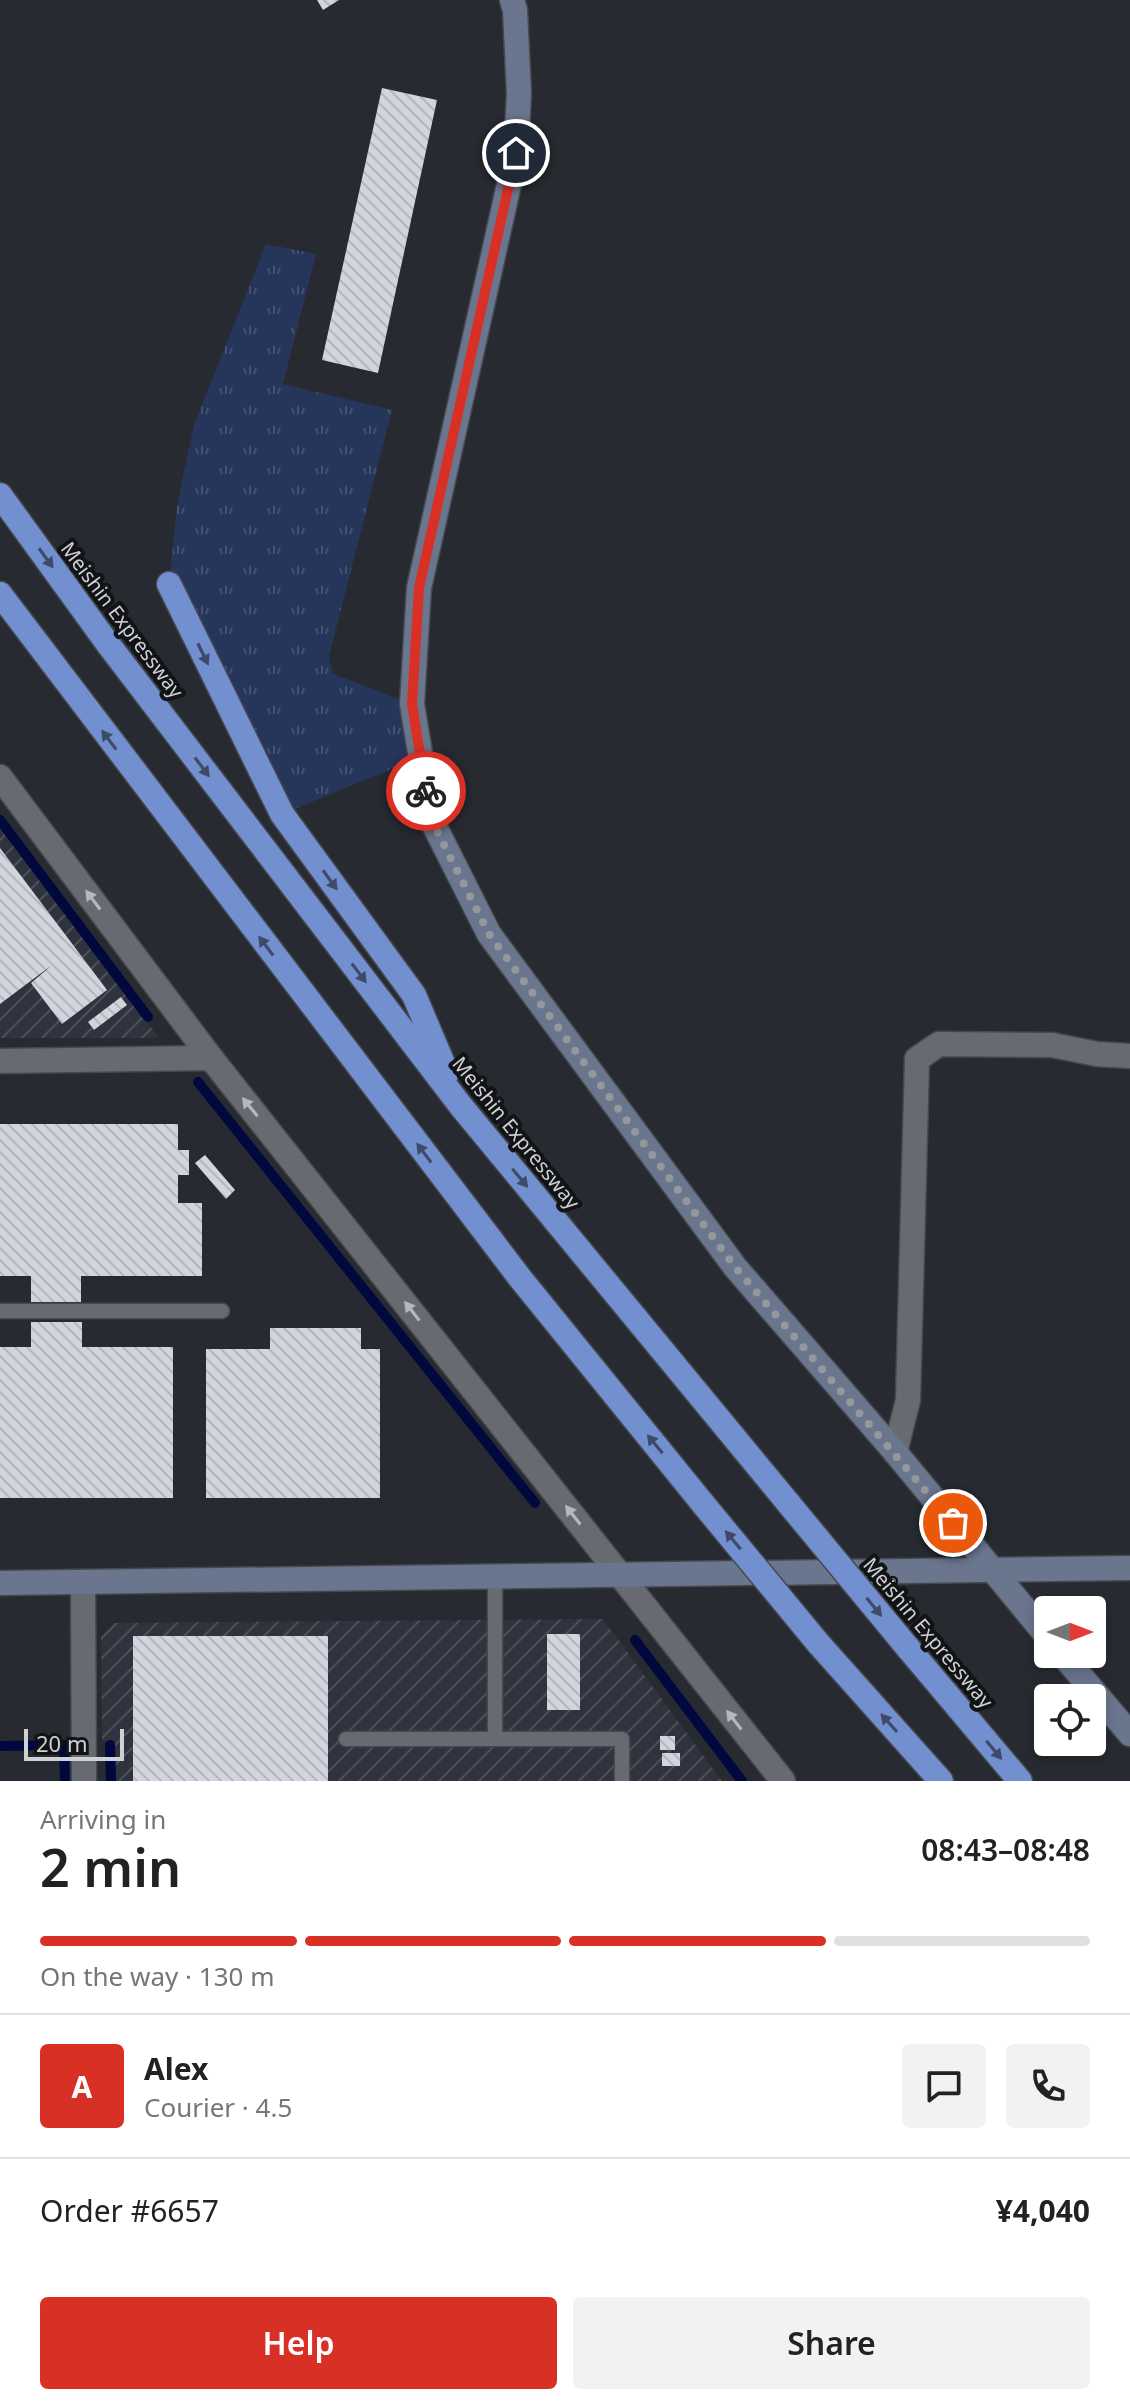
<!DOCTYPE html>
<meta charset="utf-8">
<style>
:root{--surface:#fff;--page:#f2f2f2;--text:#222;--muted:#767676;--line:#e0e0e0;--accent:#d93025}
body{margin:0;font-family:"Noto Sans",sans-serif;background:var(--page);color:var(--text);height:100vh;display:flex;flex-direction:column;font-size:30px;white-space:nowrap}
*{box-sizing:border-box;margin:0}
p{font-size:26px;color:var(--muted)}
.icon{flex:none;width:44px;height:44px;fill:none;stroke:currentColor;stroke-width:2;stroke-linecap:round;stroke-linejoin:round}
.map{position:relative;height:1781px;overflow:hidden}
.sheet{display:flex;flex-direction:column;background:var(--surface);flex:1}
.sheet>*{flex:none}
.needle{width:52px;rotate:90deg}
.controls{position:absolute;left:1034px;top:1596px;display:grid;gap:16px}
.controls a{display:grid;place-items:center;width:72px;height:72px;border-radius:8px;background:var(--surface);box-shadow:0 4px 12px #0003;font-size:40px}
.scale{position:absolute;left:24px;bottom:20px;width:100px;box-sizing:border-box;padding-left:8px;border:4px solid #cfd1d5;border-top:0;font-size:22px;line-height:28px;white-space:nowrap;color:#cfd1d5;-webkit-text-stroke:6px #111315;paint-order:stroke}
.pin{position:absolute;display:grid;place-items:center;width:68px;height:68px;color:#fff;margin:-34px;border:4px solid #fff;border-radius:50%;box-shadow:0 2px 8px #0007}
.courier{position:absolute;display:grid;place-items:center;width:80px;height:80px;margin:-40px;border:6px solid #d93025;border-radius:50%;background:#fff;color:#222;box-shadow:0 2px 10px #0007}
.summary em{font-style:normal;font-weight:600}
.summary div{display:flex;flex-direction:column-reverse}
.summary{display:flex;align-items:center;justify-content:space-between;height:136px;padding:0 40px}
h1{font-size:52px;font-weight:600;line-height:60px}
.bar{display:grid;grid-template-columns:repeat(4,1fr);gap:12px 8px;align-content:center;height:96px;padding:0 40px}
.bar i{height:10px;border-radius:6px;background:var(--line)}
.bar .selected{background:var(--accent)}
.bar p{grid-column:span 4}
.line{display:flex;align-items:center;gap:20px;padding:0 40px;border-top:2px solid var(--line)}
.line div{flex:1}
.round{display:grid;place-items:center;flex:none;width:84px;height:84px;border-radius:8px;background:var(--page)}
.button{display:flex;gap:16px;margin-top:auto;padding:16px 40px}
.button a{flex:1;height:92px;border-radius:8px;background:var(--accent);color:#fff;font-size:32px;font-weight:600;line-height:92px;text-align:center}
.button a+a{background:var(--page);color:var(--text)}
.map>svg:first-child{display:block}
</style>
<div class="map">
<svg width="1130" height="1781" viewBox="0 0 1130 1781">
<defs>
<pattern id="industrial-furrows" width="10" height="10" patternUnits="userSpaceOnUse" patternTransform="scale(2)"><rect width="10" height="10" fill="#2e333e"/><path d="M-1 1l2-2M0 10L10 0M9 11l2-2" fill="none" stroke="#4b5059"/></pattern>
<pattern id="grass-tufts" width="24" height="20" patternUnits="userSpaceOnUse" patternTransform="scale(2)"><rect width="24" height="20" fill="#26365b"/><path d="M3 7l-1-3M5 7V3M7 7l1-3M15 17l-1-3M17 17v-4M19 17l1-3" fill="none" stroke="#445272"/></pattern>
<pattern id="building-back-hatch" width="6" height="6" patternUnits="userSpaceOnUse" patternTransform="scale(2)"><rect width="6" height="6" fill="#d2d5dd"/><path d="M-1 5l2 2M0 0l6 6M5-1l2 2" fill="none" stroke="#b4b7be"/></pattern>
</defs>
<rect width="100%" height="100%" fill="#272a30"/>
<g fill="url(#industrial-furrows)">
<polygon points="0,828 159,1038 0,1038"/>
<polygon points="603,1619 722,1781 116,1781 115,1741 102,1741 101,1636 114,1623"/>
</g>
<polygon fill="url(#grass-tufts)" points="266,244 316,254 283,384 392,410 329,656 333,674 412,704 421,757 282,814 169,584 177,506 194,425"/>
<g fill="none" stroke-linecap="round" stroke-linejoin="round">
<g stroke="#01083d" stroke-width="10">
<polyline points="0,820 148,1017"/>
<polyline points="198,1082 535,1503"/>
<polyline points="635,1640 742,1781"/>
<polyline points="110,1745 111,1781"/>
<polyline points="0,1746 64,1745 65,1781"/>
</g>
</g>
<g fill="url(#building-back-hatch)">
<polygon points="317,0 339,0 323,10"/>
<polygon points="382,88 437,100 378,373 322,360"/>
<polygon points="0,848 107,990 62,1024 31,983 52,965 0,1004"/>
<polygon points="121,997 127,1005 94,1030 88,1022"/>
<polygon points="0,1124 178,1124 178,1150 189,1150 189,1175 178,1175 178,1203 202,1203 202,1276 81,1276 81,1302 31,1302 31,1276 0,1276"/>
<polygon points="205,1155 235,1190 226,1199 195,1163"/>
<polygon points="31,1322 82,1322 82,1347 173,1347 173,1498 0,1498 0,1347 31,1347"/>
<polygon points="270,1328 361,1328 361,1349 380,1349 380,1498 206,1498 206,1349 270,1349"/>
<rect x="547" y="1634" width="33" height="76"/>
<rect x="133" y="1636" width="195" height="145"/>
<rect x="660" y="1736" width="15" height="14"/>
<rect x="662" y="1753" width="18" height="13"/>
</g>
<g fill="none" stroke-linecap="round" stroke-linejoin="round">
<defs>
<g id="lane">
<polyline points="0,1311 222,1311"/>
<polyline points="495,1577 495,1739"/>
<polyline points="346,1739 622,1739 622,1781"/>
</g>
<g id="street">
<polyline points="0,777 211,1058 783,1781"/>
<polyline points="0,1061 211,1058"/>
<polyline points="895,1452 908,1400 917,1059 939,1044 1052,1045 1097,1054 1130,1056"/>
<polyline points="83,1582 84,1781"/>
</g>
<g id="secondary">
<polyline points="512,0 515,10 519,94 516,153 419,588 412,704 431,819 489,934 735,1267 895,1452 1048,1637"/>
<polyline points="0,1583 1130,1568"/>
<polyline points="1062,1654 1130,1734"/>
</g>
<g id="highway">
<polyline points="0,495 108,644 460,1105 789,1504"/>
<polyline points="169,584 282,814 414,995 447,1073"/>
<polyline points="0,594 520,1278 704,1505"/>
<polyline points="818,1643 941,1781"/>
<polyline points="908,1648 1020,1781"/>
</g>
</defs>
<use href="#lane" stroke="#45484d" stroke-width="17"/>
<use href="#street" stroke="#45484d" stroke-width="27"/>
<use href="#secondary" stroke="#45484d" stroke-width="27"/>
<use href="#highway" stroke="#45484d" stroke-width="27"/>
<use href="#lane" stroke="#676a71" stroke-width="14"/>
<use href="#street" stroke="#676a71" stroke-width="24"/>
<use href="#secondary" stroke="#6a758e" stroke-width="24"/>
<use href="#highway" stroke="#728fd0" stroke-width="24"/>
<defs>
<g id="highway-bridge">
<polyline points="789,1504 908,1648"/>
<polyline points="704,1505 818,1643"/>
</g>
</defs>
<use href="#highway-bridge" stroke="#45484d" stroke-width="27" stroke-linecap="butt"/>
<use href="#highway-bridge" stroke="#728fd0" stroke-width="24"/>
</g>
<defs><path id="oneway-solid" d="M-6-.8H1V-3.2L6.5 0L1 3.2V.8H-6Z" transform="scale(2)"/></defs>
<g fill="#3d4b69">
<use href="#oneway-solid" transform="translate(46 558) rotate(54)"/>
<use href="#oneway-solid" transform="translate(203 654) rotate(64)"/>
<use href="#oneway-solid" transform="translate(109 740) rotate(-127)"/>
<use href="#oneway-solid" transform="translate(202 767) rotate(53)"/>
<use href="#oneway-solid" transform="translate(330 880) rotate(54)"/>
<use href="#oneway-solid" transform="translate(266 946) rotate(-127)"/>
<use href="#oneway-solid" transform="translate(359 973) rotate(53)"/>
<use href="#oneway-solid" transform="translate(424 1153) rotate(-127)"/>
<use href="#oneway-solid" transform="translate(520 1178) rotate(50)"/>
<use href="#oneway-solid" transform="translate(655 1444) rotate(-129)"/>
<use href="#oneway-solid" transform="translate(733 1540) rotate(-130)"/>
<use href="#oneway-solid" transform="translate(874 1607) rotate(51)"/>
<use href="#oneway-solid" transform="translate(889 1723) rotate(-132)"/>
<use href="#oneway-solid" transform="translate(994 1750) rotate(50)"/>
</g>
<g fill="#b5b7bc">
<use href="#oneway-solid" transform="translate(93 900) rotate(-127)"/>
<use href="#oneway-solid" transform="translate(250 1107) rotate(-129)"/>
<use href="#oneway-solid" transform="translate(412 1311) rotate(-128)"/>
<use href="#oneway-solid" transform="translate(573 1515) rotate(-128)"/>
<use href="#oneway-solid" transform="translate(734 1720) rotate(-128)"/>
</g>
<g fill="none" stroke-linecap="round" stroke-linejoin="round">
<polyline stroke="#94979b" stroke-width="8" stroke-dasharray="0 14.4" points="426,791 431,819 489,934 735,1267 953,1523"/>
<polyline stroke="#d93025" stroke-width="10" points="426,791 412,704 419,588 516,153"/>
</g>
<g text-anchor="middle" stroke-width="8" stroke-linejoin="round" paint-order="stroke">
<g font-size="20" fill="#cfd1d5" stroke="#111315">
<text transform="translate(122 620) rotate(53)" y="7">Meishin Expressway</text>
<text transform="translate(516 1133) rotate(51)" y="7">Meishin Expressway</text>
<text transform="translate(928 1633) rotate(50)" y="7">Meishin Expressway</text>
</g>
</g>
</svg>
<div class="controls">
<a><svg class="needle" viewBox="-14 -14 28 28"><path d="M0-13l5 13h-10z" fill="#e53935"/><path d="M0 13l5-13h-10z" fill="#767676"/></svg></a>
<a><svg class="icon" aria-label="locate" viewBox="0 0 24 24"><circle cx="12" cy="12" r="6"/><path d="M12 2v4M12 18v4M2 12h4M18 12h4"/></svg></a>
</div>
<div class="scale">20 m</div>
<div class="pin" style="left:953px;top:1523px;background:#ea580c"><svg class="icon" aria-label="bag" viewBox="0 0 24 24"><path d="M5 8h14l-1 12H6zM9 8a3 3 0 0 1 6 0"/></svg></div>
<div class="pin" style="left:516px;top:153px;background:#1f2937"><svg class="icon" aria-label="home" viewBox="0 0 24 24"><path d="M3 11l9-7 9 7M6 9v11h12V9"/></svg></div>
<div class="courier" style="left:426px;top:791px"><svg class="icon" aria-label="bike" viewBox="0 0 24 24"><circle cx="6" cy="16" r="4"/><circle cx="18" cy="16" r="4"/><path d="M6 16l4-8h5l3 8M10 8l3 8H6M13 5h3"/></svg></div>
</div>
<section class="sheet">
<div class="summary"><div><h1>2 min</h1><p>Arriving in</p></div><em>08:43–08:48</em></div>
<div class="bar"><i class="selected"></i><i class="selected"></i><i class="selected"></i><i></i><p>On the way · 130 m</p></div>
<div class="line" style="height:144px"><b class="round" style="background:var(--accent);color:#fff">A</b><div><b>Alex</b><p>Courier · 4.5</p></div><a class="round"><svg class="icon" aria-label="chat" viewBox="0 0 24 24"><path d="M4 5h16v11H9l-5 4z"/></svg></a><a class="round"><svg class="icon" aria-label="phone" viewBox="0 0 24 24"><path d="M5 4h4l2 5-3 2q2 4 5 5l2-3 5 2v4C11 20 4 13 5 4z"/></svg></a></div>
<div class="line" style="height:104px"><div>Order #6657</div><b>¥4,040</b></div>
<div class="button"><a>Help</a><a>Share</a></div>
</section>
